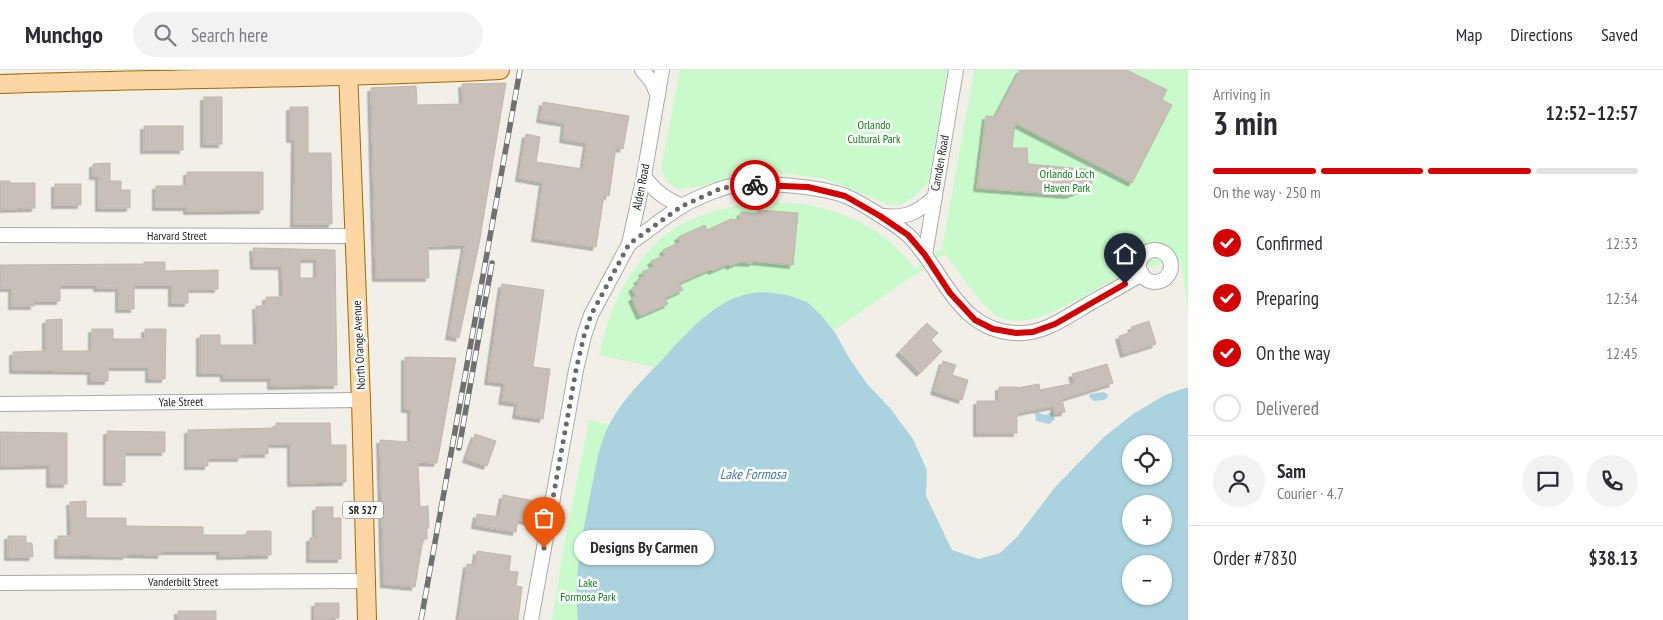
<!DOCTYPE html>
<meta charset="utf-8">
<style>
:root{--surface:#fff;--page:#f2f2f3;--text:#2b2b33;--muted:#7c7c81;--line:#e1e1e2;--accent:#d40000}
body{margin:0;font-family:"PT Sans Narrow",sans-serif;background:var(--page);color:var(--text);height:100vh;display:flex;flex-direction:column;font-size:19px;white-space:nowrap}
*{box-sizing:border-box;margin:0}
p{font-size:16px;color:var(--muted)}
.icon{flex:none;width:28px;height:28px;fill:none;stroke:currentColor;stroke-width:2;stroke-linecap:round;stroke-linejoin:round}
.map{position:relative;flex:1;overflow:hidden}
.side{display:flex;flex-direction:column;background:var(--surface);width:475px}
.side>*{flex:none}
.buttons{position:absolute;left:1122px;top:365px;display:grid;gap:10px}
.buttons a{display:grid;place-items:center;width:50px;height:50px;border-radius:50%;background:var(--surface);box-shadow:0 1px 4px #0004;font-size:25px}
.pin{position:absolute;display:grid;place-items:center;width:42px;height:42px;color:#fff;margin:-51px -21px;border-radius:50% 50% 50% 0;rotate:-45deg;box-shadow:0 0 5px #0007}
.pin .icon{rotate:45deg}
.courier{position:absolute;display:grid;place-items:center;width:50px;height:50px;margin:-25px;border:4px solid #d40000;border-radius:50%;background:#fff;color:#222;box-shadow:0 1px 6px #0007}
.bubble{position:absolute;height:35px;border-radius:18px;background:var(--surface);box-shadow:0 1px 4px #0004;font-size:16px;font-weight:800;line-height:35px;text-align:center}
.overview em{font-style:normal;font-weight:800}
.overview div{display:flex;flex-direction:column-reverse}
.overview{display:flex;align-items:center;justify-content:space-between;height:85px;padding:0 25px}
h1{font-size:32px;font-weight:800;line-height:38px}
.bar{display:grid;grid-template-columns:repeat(4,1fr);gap:8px 5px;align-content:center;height:60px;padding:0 25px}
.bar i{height:6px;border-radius:4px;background:var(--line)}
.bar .on{background:var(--accent)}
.bar p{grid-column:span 4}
.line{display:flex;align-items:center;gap:12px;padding:0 25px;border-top:1px solid var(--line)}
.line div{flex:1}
.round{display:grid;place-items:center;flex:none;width:52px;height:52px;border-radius:26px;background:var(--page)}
ol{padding:0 25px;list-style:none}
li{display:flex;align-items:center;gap:15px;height:55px}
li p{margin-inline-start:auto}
li .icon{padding:5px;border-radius:50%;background:var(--accent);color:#fff;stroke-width:4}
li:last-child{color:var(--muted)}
li i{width:28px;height:28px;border:2px solid var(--line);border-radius:50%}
header{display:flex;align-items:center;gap:30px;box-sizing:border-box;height:70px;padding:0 25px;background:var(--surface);border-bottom:1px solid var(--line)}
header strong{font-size:24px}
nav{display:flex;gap:28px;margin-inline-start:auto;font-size:18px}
.search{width:350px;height:45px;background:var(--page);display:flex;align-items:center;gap:12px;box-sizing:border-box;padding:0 18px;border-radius:28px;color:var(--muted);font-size:19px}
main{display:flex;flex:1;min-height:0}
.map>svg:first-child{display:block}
</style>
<header>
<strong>Munchgo</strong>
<div class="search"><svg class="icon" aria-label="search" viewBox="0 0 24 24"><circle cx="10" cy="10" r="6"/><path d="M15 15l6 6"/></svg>Search here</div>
<nav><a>Map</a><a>Directions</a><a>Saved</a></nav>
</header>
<main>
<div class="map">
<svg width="1188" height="550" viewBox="0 0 1188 550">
<defs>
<filter id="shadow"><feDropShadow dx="-3.5" dy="3.5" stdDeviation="0" flood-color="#0004"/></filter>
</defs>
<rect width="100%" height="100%" fill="#f2efe9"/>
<g fill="#c8facc">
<polygon points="680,0 947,0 929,111 916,125 901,135 887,134 825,109 789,104 757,103 729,107 703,116 678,119 666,111 661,98"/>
<path d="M 974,0 L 1188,0 L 1188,242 L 1181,190 C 1167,193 1153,195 1140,200 C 1128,204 1116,210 1104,215 C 1076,229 1025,266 994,244 C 979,233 958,200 945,184 L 818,271 L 677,302 L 599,285 C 608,244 624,206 654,175 C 668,159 690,149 709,143 C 768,123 837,130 886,169 C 897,177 906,188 915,199 L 942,179 Z"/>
<polygon points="589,350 641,362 622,550 552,550 566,465"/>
</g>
<g fill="#aad3df" fill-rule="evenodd">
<path d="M 764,222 L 787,225 L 807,232 L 821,245 L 836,264 L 849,288 L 868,315 L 890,338 L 913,369 L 927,400 L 926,426 L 952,480 L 979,489 L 1000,483 L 1017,467 L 1056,416 L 1104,367 L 1133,344 L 1165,325 L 1188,317 L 1188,550 L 578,550 C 573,508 582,467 590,426 C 595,402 598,375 610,353 C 623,329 644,308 663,289 C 680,270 697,251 718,237 C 733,227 747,223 764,222 ZM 1131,374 L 1164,374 L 1164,406 L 1131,406 ZM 1131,434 L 1164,434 L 1164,466 L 1131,466 ZM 1131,494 L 1164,494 L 1164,526 L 1131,526 Z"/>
<polygon points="1103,322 1106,323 1109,326 1104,330 1094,331 1089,327 1090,324"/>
<polygon points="1038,342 1039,343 1046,345 1051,342 1055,349 1049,354 1036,351 1035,343"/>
</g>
<g fill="#c7bfb8" stroke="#c4b6ab" fill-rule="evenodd" filter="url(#shadow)">
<polygon points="1020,0 1127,0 1167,20 1162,30 1172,35 1132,113 1015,53 1012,78 1027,78 1028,94 1093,100 1091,116 1069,125 977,118 986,46 995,47"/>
<polygon points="506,13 479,174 459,268 449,266 465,175 428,176 429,208 376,208 371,18 416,16 417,35 463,34 462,14"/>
<rect x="204" y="27" width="18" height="47"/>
<polygon points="543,32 629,46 623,79 616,77 609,126 604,125 596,177 535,168 543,112 519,108 526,64 540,67 536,92 583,99 587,73 563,69 565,53 540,49"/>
<polygon points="290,37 308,37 308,83 331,83 332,154 294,154 295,69 290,69"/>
<rect x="144" y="56" width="39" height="24"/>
<polygon points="110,93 110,111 121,111 121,120 130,120 130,138 99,138 99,106 93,106 93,94"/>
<polygon points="187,102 263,102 263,140 187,141 187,137 156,137 156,116 187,116"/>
<polygon points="0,111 10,111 10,113 35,113 35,138 0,139"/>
<rect x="55" y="114" width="26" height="21"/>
<polygon points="758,140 798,143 793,195 753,191 752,193 739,192 730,196 728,194 712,201 711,199 679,213 683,220 665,228 668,234 640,246 632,228 636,226 632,218 639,214 637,210 644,206 642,202 654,197 651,191 665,185 663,180 680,172 678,167 705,155 707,160 731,149 740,150 741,142 758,144"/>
<path d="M 253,178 L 335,180 L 337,315 L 271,316 L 271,308 L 224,308 L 224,303 L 200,303 L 200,265 L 220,265 L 220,275 L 257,275 L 256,236 L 266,236 L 266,227 L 283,227 L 282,196 L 254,196 ZM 300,189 L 317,189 L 317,208 L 300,208 Z"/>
<polygon points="144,192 165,192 165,201 218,200 218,219 188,219 188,233 172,233 172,215 134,215 134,239 119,239 119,218 97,218 97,215 60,215 60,231 34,231 34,236 12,236 12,218 0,218 0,195 144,194"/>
<polygon points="502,214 544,220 533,297 550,299 543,349 516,345 518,333 502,331 505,313 488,311"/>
<polygon points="62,249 62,281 92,281 92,259 113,259 113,269 145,269 145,259 166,259 165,309 149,309 149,297 108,297 108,311 91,311 91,301 13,300 13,282 46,281 46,250"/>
<polygon points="1149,251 1156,274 1124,284 1119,266 1133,262 1131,257"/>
<polygon points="927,253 938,263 931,270 942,281 920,303 899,282"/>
<polygon points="405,287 456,288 437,393 418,392 420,437 428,436 429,458 427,458 427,469 423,469 415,517 384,514 380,370 411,372 411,339 405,339"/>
<polygon points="943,291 956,295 952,305 968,310 962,330 934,321"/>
<polygon points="1107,294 1113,313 1062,329 1065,342 1055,343 1054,336 1017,343 1017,363 977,363 977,331 999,331 999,317 1017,317 1017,318 1039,314 1040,320 1075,313 1072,304"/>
<polygon points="276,353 330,353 331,375 346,375 346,412 291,413 291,374 268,374 268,384 241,384 241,388 208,388 208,396 188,396 188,360 276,358"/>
<polygon points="107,361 165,362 165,382 125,382 125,412 107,412"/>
<polygon points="0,362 67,363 67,414 50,414 50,395 0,396"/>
<polygon points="475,364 496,371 487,396 466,389"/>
<polygon points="503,425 535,431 531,452 518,449 516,462 475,455 477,444 499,447"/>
<polygon points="86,431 86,448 126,448 126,456 203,457 203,465 247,465 247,461 271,461 271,485 220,486 220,481 161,481 161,485 126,484 126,486 58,485 58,466 71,466 70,432"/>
<polygon points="316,437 333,437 333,448 341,448 341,489 310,489 310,468 316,468"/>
<polygon points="8,466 26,466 26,473 32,473 33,487 8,487"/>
<polygon points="477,481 511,486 509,501 518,502 516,516 522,517 518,550 459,550 467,494 475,495"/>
<polygon points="315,533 339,533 339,548 331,548 331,550 315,550"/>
<rect x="178" y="541" width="38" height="9"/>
</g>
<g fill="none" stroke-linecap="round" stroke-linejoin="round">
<defs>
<g id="minor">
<polyline points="642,0 652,12 658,26"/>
<path d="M 644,106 C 654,121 666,130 683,136"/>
<path d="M 882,146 C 907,148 915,144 935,127"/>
<polyline points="0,165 354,166"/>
<path d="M 629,174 C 646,162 663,148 682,136 C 693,129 707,124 720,119 C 747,109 815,116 843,125 C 857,130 897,155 908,165 C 944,200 956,260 1016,263 C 1044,265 1069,245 1092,232 C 1109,223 1125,214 1142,204"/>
<circle cx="1155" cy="196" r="16"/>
<polyline points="925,185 956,0"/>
<polyline points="0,334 361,330"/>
<polyline points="0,513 365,511"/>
<polyline points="531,550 576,300 584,266 591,245 629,174 644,106 662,0"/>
</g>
<g id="major">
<polyline points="348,0 361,330 367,550"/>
<path d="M 0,14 C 166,8 333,9 500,0"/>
</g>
</defs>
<use href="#minor" stroke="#a9a9a9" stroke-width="16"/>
<use href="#major" stroke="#a06b00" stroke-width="20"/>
<use href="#minor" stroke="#fff" stroke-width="14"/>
<use href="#major" stroke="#fcd6a4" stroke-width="18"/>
<defs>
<g id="rail">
<polyline points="459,378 492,193"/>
<polyline points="421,550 520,0"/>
</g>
</defs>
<use href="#rail" stroke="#707070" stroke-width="5.5"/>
<use href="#rail" stroke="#fff" stroke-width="4" stroke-dasharray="11" stroke-linecap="butt"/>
</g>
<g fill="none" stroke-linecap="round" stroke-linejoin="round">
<polyline stroke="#6b6a68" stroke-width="5" stroke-dasharray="0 9" points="544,478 576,300 584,266 591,245 629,174 682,136 722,118 755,115"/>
<polyline stroke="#d40000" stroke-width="6" points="755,115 808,117 845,126 880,146 908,165 925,185 950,223 975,250 993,259 1016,263 1033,262 1055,254 1125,214"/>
</g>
<g text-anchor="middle" stroke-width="5" stroke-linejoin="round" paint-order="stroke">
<rect fill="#fff" stroke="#646464" stroke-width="1" x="343" y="431.5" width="40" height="17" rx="4"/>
<g font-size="11" font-weight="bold" fill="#222">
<text x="363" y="444">SR 527</text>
</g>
<g font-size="12" fill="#0c8416" stroke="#fff">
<text x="874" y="59">Orlando<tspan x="874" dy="14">Cultural Park</tspan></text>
<text x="1067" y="108">Orlando Loch<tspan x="1067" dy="14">Haven Park</tspan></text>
<text x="588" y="517">Lake<tspan x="588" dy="14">Formosa Park</tspan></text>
</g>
<g font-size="12" fill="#222" stroke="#fff">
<text transform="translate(940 93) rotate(-80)" y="4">Camden Road</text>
<text transform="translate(641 117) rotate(-79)" y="4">Alden Road</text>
<text x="177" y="170">Harvard Street</text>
<text transform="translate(359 275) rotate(-93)" y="4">North Orange Avenue</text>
<text transform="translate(181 332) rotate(-1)" y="4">Yale Street</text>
<text x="183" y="516">Vanderbilt Street</text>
</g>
<g font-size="14" font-style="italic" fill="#4a7aab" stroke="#fff">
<text x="753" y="409">Lake Formosa</text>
</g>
</g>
</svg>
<div class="buttons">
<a><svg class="icon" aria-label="locate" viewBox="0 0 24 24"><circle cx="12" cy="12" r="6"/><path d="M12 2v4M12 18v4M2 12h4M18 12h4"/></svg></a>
<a>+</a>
<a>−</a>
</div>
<div class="pin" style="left:544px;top:478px;background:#ea580c"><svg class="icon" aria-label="bag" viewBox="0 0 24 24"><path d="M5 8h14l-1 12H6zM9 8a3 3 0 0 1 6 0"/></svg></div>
<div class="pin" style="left:1125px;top:214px;background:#1f2937"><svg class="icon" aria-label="home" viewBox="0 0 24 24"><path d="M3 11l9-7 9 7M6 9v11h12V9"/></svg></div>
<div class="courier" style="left:755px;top:115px"><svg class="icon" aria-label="bike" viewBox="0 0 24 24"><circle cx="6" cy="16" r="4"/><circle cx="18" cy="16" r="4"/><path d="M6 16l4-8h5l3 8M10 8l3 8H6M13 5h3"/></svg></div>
<div class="bubble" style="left:574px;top:460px;width:140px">Designs By Carmen</div>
</div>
<section class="side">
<div class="overview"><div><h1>3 min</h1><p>Arriving in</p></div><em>12:52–12:57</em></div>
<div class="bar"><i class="on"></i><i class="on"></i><i class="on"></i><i></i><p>On the way · 250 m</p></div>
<ol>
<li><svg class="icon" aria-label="check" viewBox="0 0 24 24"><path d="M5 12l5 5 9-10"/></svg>Confirmed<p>12:33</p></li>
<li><svg class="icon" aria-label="check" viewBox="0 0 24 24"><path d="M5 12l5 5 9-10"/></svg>Preparing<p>12:34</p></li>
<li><svg class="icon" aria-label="check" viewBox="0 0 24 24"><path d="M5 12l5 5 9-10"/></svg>On the way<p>12:45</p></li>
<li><i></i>Delivered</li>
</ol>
<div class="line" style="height:90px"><a class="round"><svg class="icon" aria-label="person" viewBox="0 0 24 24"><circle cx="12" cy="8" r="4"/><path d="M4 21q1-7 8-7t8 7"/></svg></a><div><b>Sam</b><p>Courier · 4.7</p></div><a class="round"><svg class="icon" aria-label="chat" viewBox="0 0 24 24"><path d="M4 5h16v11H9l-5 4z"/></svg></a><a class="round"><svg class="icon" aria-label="phone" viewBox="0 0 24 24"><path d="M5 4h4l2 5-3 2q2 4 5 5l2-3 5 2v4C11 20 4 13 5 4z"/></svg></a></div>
<div class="line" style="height:65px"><div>Order #7830</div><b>$38.13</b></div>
</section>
</main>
